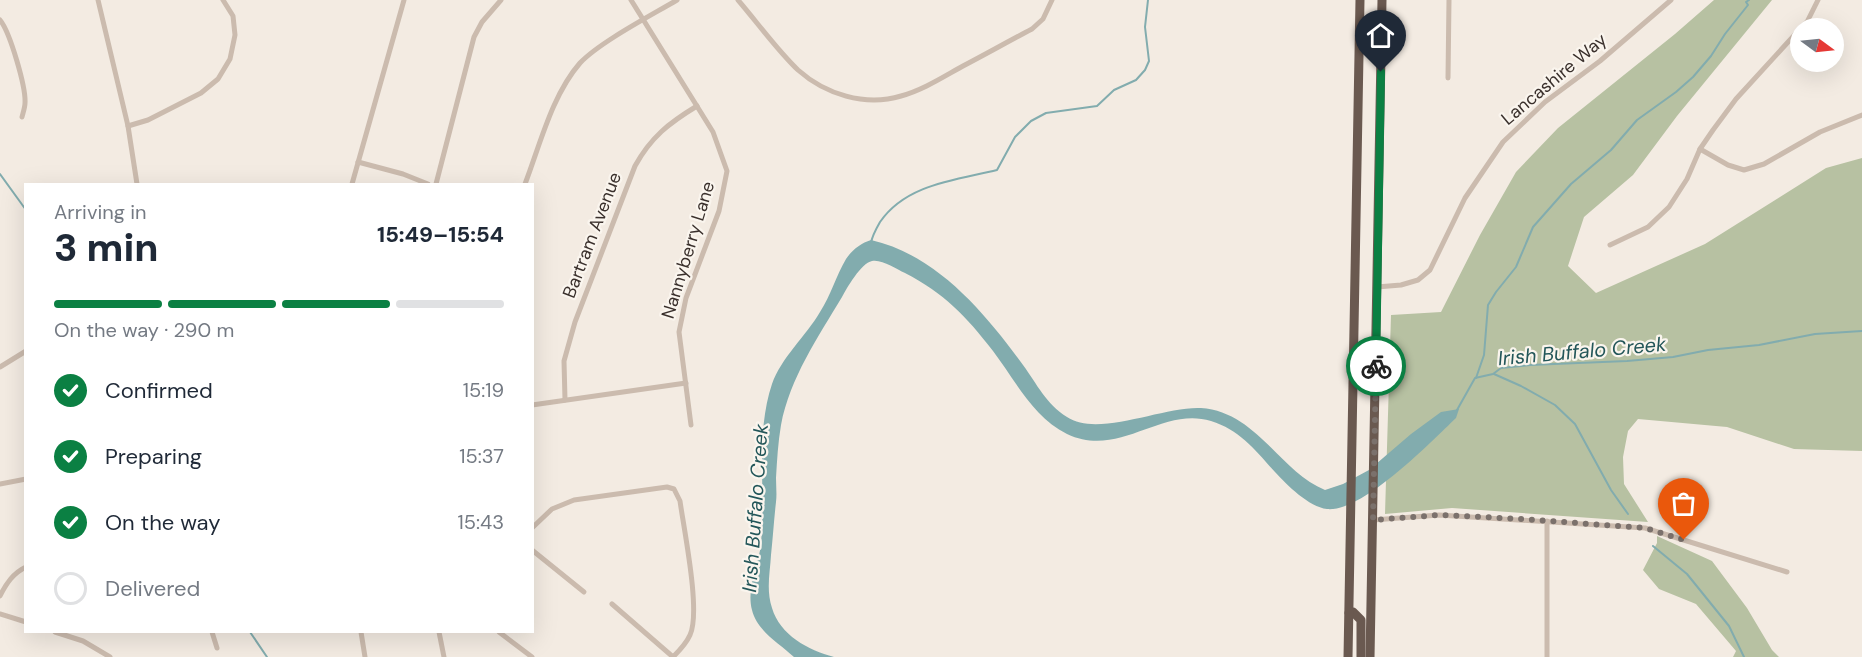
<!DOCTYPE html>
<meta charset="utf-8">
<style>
:root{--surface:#fff;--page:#f2f2f3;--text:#1f2937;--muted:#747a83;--line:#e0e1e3;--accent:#0b8043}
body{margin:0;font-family:"DM Sans",sans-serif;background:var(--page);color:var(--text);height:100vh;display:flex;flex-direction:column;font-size:22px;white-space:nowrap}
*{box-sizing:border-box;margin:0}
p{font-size:20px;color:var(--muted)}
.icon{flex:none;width:33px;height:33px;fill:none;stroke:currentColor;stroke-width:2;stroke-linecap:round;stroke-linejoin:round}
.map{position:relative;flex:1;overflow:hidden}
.drawer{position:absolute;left:24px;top:183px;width:510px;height:450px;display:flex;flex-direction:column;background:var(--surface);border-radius:0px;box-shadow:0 6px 24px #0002}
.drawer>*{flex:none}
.needle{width:39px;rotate:105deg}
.buttons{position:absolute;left:1790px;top:18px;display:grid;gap:12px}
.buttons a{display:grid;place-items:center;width:54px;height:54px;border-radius:50%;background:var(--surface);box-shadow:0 6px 24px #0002;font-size:30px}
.pin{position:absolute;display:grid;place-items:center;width:51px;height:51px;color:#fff;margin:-62px -26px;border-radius:50% 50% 50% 0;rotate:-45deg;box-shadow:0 0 6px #0007}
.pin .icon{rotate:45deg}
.courier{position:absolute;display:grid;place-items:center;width:60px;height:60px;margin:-30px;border:4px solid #0b8043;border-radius:50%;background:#fff;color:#222;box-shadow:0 2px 8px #0007}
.summary em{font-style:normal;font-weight:800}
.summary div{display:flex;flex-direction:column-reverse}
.summary{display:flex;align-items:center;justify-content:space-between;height:102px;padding:0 30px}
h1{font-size:39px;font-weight:800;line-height:45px}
.bar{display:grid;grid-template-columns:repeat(4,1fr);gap:9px 6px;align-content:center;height:72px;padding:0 30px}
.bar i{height:8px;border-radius:4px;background:var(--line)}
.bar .on{background:var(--accent)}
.bar p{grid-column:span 4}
ol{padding:0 30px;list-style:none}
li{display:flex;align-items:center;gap:18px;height:66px}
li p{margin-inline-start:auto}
li .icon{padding:6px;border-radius:50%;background:var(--accent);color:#fff;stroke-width:4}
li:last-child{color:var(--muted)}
li i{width:33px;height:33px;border:3px solid var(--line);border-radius:50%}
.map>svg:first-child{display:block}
</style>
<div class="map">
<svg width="1862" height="657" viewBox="0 0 1862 657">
<rect width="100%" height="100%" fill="#f3ebe2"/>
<g fill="#b7c1a2">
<polygon points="1714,0 1772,0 1677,116 1633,175 1584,217 1568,266 1596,293 1705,244 1826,168 1862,158 1862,451 1794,449 1727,427 1638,419 1628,431 1623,457 1624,484 1648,522 1452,508 1385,514 1391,315 1441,312 1480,235 1516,172 1558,128 1675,34"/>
<polygon points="1657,536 1712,561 1747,608 1772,650 1779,657 1733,657 1736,651 1696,604 1659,589 1643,570 1657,543"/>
</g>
<path fill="#82acae" d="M 871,240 C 937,255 985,313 1023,365 C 1037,384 1046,404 1067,417 C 1098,438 1163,406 1201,408 C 1257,412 1280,472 1325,490 L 1343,484 L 1369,470 L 1411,434 L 1441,412 L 1459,409 L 1456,418 C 1431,442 1362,513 1327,509 C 1309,507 1287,485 1275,472 C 1256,451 1240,430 1211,421 C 1161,406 1120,459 1067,434 C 1033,417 1015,380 993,351 C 966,316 944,293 905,273 C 896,269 882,259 872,261 C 861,263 847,288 842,297 C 818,337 790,378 781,425 C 778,443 777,460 776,478 C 776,486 777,494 776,502 C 774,519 773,537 771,555 C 770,573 766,590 772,608 C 780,635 808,650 834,657 L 794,657 C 779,643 757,631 752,610 C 746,587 759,566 761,543 C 766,491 755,435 772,384 C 781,358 806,336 820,312 C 831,295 836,276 846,259 C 852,250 861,243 871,240 Z"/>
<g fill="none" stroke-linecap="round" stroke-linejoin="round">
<g stroke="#82acae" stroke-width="2">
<polyline points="0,174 26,210"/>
<path d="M 871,243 C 872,236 876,229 880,222 C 906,184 956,180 997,170 L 1015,137 L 1031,121 L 1046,113 L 1097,106 L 1114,90 L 1136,80 L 1145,70 L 1149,61 L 1145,27 L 1148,0"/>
<polyline points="1494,374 1521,386 1555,405 1575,424 1611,490 1628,514"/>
<polyline points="1476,378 1484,355 1488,305 1496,292 1516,267 1533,227 1571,184 1611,150 1637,120 1676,92 1693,77 1711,56 1725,34 1748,5 1746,2 1749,0"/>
<polyline points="1457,410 1475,378 1493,374 1501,368 1530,365 1627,361 1673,357 1708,350 1759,345 1815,334 1862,331"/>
<polyline points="1653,546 1687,574 1729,626 1744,657"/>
<polyline points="250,632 267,657"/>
</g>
<g stroke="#cbbbae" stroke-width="5">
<polyline points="98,0 128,126 137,184"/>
<polyline points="631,0 713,132 727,171 719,211 686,298 679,332 691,425"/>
<path d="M 738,0 C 757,22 777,50 798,70 C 825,94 865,107 901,96 C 923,90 943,77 963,66 C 986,54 1009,41 1032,29 L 1043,19 L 1052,0"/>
<path d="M 0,20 C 10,32 26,87 25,103 C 25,107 23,113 22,117"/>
<polyline points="1800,28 1807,22 1818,0"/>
<polyline points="1448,78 1449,0"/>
<polyline points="128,126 148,120 201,93 218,79 230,59 235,35 233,16 223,0"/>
<polyline points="1700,149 1728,165 1744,170 1764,164 1820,132 1862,115"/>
<polyline points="358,162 403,174 428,184"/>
<polyline points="352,184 404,0"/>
<polyline points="436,184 474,37 482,22 501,0"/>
<path d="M 525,184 C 540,145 552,95 580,63 C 600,42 650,16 677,0"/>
<polyline points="1610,245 1648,227 1669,207 1687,179 1700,149 1713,130 1736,99 1800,29"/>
<polyline points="1377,287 1401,285 1418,280 1430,270 1465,198 1503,142 1545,102 1600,61 1671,0"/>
<polyline points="0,367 26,351"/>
<path d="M 565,400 L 564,361 L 575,322 L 635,166 C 651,137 669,123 697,106"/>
<polyline points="532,405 686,383"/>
<polyline points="0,484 26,479"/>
<polyline points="1373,520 1439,515 1645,528 1787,572"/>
<path d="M 532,528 L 552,509 L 574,500 L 667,487 L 674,489 L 680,501 C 684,530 701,612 690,635 C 686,644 679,651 673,657"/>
<polyline points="532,550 584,592"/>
<path d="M 0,596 C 6,584 13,573 26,567"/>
<polyline points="612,604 673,657"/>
<polyline points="0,614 26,622"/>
<polyline points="55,632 83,641 110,657"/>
<polyline points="212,632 217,648"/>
<polyline points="361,632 365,657"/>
<polyline points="439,632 444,657"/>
<polyline points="499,632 532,657"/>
<polyline points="1547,657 1547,521"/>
</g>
<g stroke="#6a5950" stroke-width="9">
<polyline points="1349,613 1353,612 1361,620 1361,657"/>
<polyline points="1348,657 1360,0"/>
<polyline points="1370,657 1382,0"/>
</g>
</g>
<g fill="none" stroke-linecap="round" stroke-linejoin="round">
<polyline stroke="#7b716c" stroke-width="6" stroke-dasharray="0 10.8" points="1376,366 1373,520 1439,515 1523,519 1645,528 1684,540"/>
<polyline stroke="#0b8043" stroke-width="8" points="1376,366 1381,72"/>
</g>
<g text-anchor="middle" stroke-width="4.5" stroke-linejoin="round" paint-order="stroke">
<g font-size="18" fill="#3a302c" stroke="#faf5ee">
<text transform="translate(1554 79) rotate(-40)" y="6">Lancashire Way</text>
<text transform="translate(592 235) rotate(-69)" y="6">Bartram Avenue</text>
<text transform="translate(688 250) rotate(-73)" y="6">Nannyberry Lane</text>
</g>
<g font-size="20" font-style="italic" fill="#235659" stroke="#faf5ee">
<text transform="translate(1582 351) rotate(-5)" y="7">Irish Buffalo Creek</text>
<text transform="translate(755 508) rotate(-86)" y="7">Irish Buffalo Creek</text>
</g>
</g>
</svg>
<div class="buttons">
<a><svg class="needle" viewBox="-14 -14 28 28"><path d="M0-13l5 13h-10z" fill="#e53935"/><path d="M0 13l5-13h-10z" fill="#747a83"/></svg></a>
</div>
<div class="pin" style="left:1684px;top:540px;background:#ea580c"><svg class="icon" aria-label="bag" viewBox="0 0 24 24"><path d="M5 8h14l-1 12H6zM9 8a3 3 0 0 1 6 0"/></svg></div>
<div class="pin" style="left:1381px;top:72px;background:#1f2937"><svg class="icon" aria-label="home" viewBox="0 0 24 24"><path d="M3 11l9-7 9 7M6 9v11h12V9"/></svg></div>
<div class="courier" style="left:1376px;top:366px"><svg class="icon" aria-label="bike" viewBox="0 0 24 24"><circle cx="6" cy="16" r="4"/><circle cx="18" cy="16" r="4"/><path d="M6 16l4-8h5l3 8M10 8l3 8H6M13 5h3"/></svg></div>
<section class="drawer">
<div class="summary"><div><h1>3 min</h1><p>Arriving in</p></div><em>15:49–15:54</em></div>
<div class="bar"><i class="on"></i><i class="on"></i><i class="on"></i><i></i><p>On the way · 290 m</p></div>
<ol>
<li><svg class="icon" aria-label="check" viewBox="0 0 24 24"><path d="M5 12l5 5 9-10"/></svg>Confirmed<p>15:19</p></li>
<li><svg class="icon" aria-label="check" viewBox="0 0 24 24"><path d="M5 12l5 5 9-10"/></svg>Preparing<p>15:37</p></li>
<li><svg class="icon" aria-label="check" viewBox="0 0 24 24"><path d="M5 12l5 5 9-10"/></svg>On the way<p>15:43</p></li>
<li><i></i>Delivered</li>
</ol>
</section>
</div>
